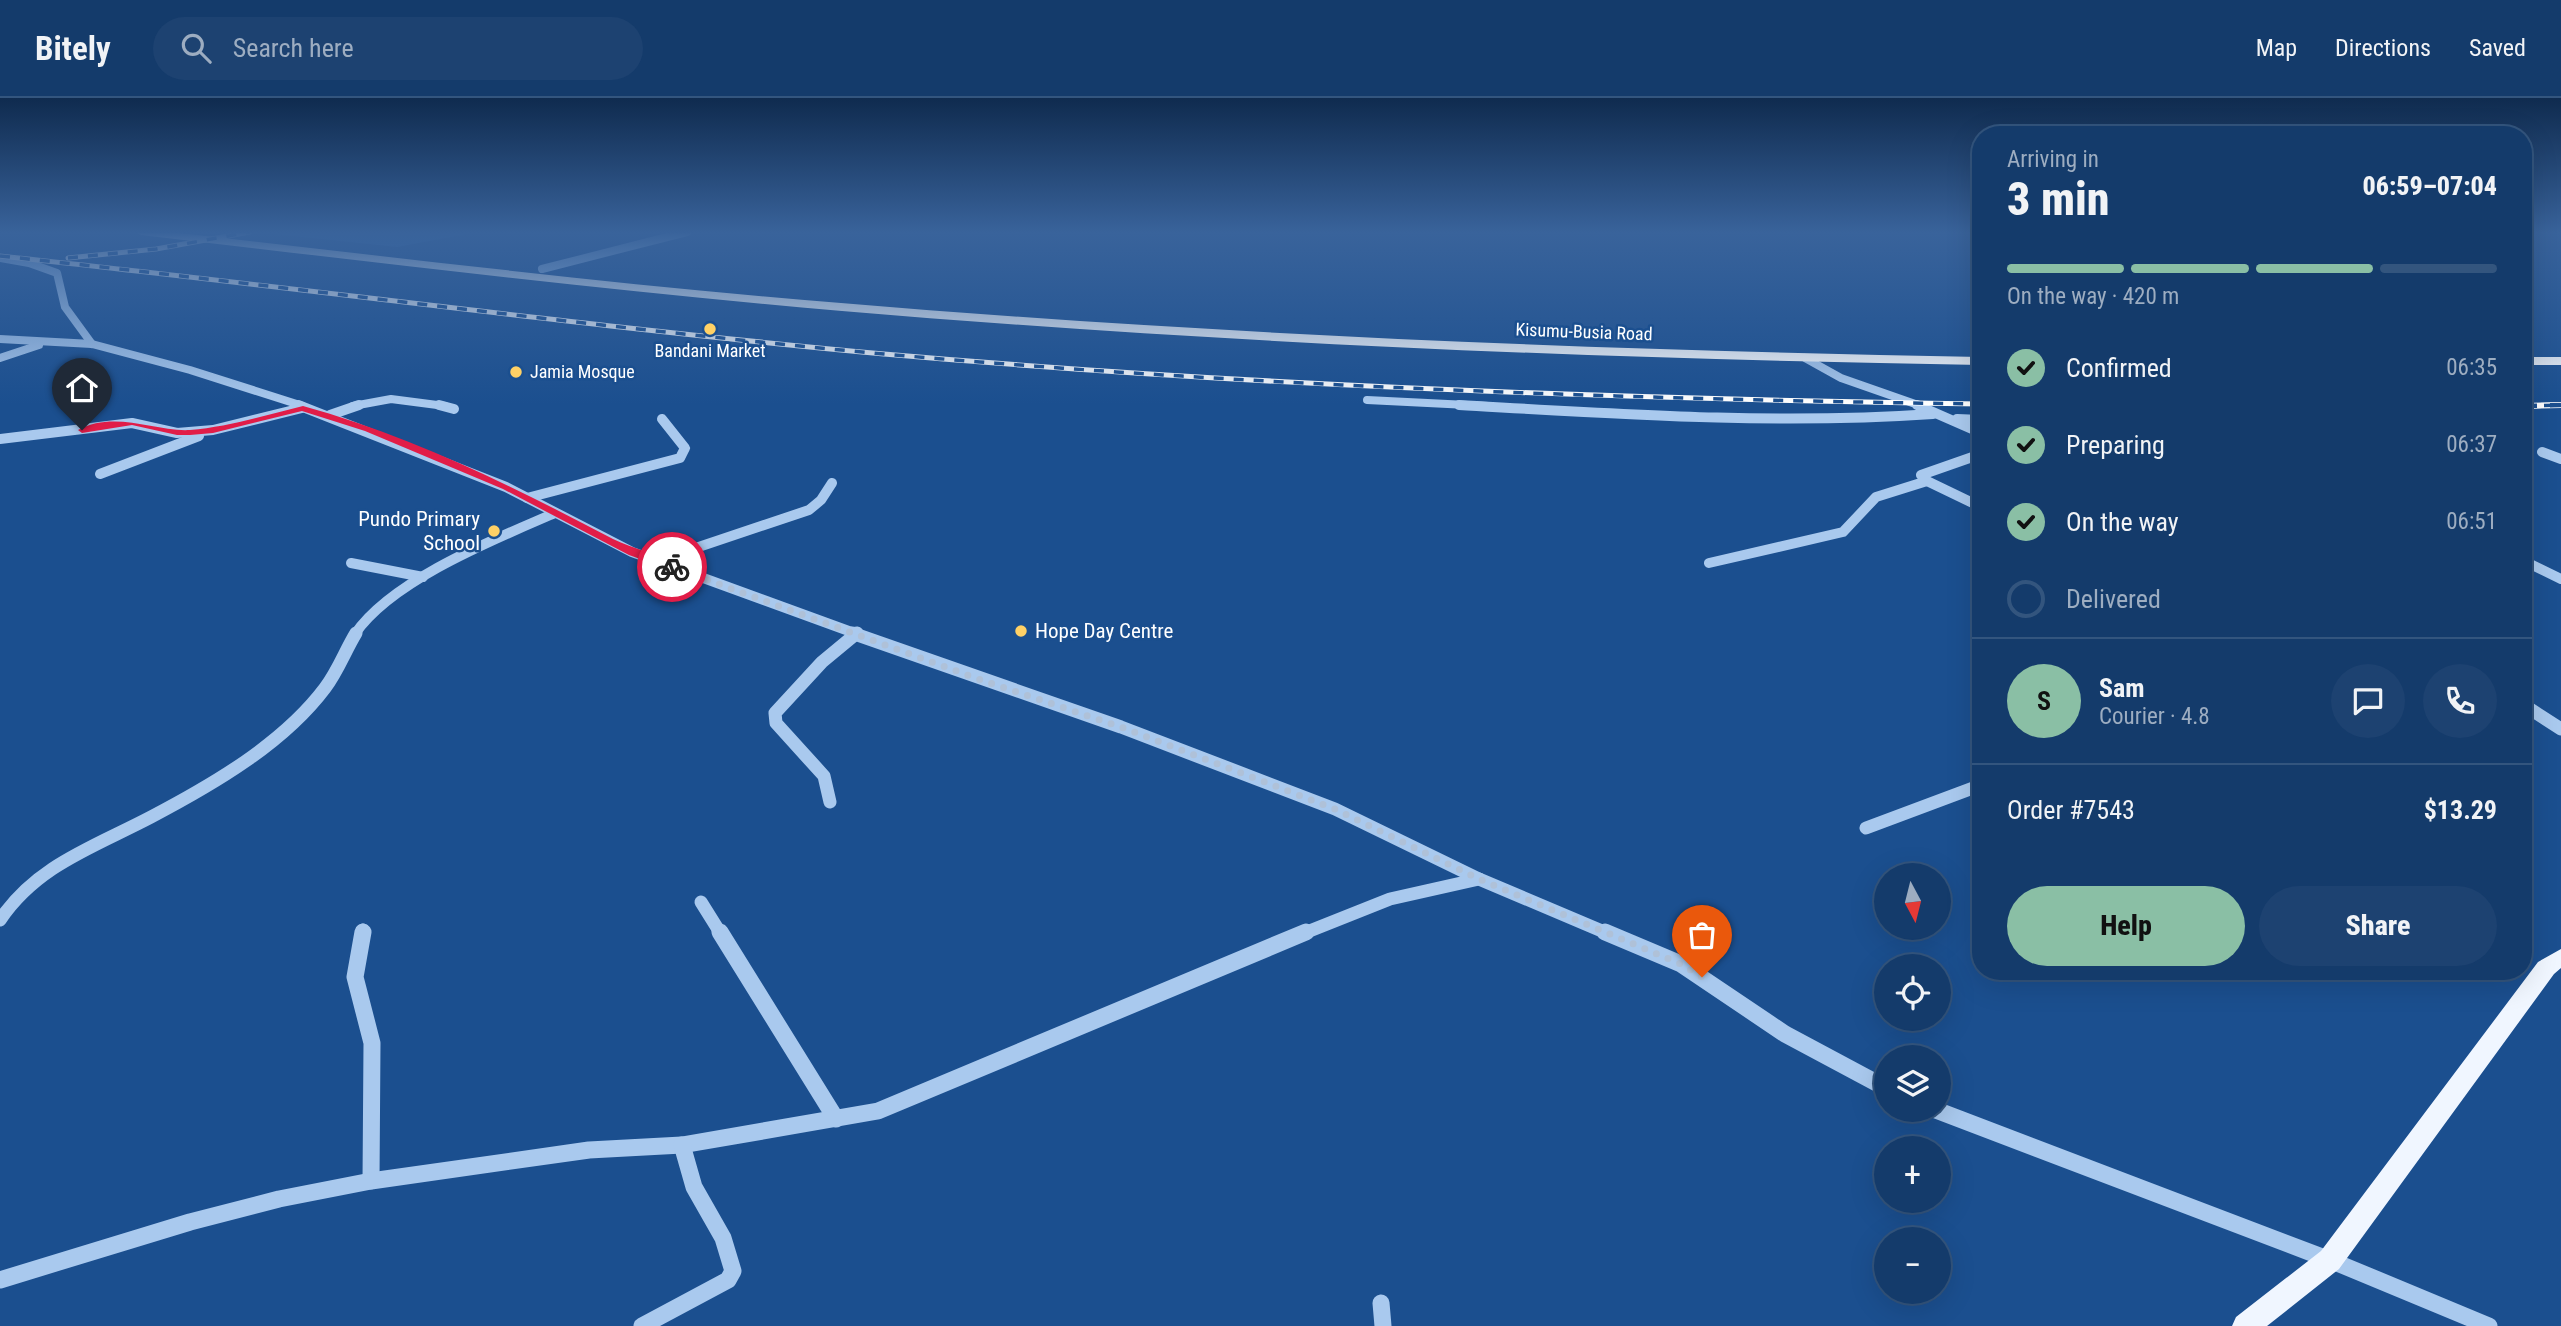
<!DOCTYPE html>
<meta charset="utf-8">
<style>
:root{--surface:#143b6b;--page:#1d4271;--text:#f1f3f6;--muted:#9dadc1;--line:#33557e;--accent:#8abfa5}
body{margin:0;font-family:"Roboto Condensed",sans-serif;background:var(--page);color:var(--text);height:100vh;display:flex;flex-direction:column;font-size:26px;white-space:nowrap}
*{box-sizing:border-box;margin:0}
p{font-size:23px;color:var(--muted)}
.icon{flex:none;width:38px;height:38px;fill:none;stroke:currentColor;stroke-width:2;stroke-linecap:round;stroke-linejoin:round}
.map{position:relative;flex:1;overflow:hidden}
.side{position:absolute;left:1972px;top:28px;width:560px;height:854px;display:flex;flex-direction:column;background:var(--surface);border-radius:28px;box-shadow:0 7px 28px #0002,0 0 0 2px var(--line)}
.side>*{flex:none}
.needle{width:46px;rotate:173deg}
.controls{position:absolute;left:1874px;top:765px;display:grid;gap:14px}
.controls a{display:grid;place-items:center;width:77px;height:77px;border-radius:50%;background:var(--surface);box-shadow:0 7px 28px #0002,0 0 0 2px var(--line);font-size:35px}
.pin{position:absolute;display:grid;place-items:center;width:60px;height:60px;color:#fff;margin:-72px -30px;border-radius:50% 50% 50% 0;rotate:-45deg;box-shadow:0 0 7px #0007}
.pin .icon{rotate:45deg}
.courier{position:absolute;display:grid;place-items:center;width:70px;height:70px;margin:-35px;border:5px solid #e11d48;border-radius:50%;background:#fff;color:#222;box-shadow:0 2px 9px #0007}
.head em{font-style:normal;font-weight:800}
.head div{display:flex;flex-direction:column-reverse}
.head{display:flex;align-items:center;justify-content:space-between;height:119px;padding:0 35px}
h1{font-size:46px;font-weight:800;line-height:52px}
.bar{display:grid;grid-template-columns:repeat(4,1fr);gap:10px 7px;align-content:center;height:84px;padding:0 35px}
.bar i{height:9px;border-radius:5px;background:var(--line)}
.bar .current{background:var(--accent)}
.bar p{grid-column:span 4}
.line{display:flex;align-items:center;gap:18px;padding:0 35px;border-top:2px solid var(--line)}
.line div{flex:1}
.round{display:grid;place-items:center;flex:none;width:74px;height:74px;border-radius:37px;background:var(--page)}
ol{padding:0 35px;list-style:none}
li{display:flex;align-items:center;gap:21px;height:77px}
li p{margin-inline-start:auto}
li .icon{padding:7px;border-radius:50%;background:var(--accent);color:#111;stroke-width:4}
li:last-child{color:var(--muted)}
li i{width:38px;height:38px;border:4px solid var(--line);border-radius:50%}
.primary-button{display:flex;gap:14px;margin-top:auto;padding:14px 35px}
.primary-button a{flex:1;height:80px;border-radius:42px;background:var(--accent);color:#111;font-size:28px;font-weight:800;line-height:80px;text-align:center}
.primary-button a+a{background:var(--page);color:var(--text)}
header{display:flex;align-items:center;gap:42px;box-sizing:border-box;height:98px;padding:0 35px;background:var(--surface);border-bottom:2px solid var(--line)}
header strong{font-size:33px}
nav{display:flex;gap:38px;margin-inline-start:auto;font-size:24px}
.search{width:490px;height:63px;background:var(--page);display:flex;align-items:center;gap:18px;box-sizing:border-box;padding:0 24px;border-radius:38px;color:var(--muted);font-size:26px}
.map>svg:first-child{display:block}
</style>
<header>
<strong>Bitely</strong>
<div class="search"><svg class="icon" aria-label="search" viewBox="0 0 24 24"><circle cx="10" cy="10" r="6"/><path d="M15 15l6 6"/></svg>Search here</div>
<nav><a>Map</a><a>Directions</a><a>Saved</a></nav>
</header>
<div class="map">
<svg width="2561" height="1228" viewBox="0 0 2561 1228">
<rect width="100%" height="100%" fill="#1b4f8f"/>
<polygon fill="#2e69ad" points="255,134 478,134 397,149"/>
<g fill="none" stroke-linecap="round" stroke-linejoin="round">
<g stroke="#a9c9ee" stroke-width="8">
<polyline points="0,160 29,165 57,175 65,209 92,246"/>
<polyline points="542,171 687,134"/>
<polyline points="0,241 92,246 190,272 303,308"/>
<polyline points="0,260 39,247"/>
<polyline points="1805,260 1841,280 1921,308"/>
<polyline points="1367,302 1488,308"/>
<polyline points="353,308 391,301 445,308"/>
</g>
<g stroke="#a9c9ee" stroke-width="10">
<polyline points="298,307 506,389 632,454 857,536"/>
<polyline points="439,307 454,311"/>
<path d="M 1459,307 C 1618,316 1774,327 1933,316"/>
<polyline points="1917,307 1981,335"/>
<polyline points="330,317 359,307"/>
<polyline points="1957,321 1981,322"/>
<polyline points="0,341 132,325 177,335 213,332 302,310"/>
<polyline points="2542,354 2561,361"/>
<polyline points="1981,356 1921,377 1927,383 1981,409"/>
<polyline points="100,376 199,338"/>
<polyline points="527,400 680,360 685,350 662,321"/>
<polyline points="657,463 809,412 821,402 832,385"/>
<polyline points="2524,463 2561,481"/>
<polyline points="351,465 423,479"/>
<polyline points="1709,465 1843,434 1876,399 1927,383"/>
<path d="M 355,536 C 392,482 495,441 555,415"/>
</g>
<g stroke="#a9c9ee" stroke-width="13">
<polyline points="852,535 1121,629 1335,711 1479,781 1609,836"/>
<polyline points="2524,607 2561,631"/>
<polyline points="830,704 824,678 776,625 775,615 822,564 857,535"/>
<polyline points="1866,730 1981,687"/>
<polyline points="701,804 721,836"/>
<path d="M 0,822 C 37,767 94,749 151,719 C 212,687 283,646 325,590 C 338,573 345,553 356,535"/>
<polyline points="362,836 363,832"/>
<polyline points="1302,836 1390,801 1479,781"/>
</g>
<g stroke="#a9c9ee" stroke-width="17">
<polyline points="363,834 355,879 372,945 371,1083"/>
<polyline points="720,834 836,1021"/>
<polyline points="1605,834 1681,866 1785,936 1886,990"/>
<polyline points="1936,1012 2330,1162 2489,1228"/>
<polyline points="0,1182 190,1124 279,1101 371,1083 589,1052 682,1047 878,1013 1306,834"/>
<polyline points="1381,1205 1383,1228"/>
<polyline points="642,1228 728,1182 733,1173 723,1140 694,1089 682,1047"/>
</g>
<polygon fill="#f0f6ff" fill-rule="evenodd" points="2561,851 2561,870 2554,876 2339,1171 2267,1228 2232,1228 2236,1219 2321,1153 2538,864"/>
<g fill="#fff" fill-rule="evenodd">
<path d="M 135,134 L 170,134 C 394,159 617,187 841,205 C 1221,237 1601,252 1981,259 L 1981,267 C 1601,261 1221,245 842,213 C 608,193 374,164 141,137 Z"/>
<rect x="2524" y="259" width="37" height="8"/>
</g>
<defs>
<g id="rail-far1">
<path d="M 0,158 C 295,189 588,229 884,256 C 1249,288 1615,301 1981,306"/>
<polyline points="68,160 156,151 250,134"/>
<polyline points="2524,308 2561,307"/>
</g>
<polyline id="rail" points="2524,308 2561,307"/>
</defs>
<use href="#rail-far1" stroke="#fff" stroke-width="5"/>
<use href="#rail" stroke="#fff" stroke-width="6"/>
<use href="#rail-far1" stroke="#1b4f8f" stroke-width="3.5" stroke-dasharray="10" stroke-linecap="butt"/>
<use href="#rail" stroke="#1b4f8f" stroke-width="4.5" stroke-dasharray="13" stroke-linecap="butt"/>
</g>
<linearGradient id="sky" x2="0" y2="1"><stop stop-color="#0f2b4f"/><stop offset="0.44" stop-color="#39639b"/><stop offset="1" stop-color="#39639b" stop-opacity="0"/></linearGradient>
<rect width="2561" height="306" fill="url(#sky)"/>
<path fill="#e11d48" d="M 303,308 C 412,338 514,389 613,441 C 633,451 660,456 677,469 L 668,471 L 629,457 L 503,391 L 365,333 L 302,313 L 213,335 L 190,337 L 177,337 L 132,327 L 82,335 L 78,332 C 115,312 155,334 190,332 C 228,329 266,317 303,308 Z"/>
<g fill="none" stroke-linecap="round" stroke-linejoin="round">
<polyline stroke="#afc1d8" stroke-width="7" stroke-dasharray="0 12.6" points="672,469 981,582 1121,629 1335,711 1479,781 1681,866 1702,879"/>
</g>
<g fill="#ffd166" stroke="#1b4f8f" stroke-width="2.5">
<circle cx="710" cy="231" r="7"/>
<circle cx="516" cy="274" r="7"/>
<circle cx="494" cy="433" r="7"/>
<circle cx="1021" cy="533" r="7"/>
</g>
<g text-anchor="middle" stroke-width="5" stroke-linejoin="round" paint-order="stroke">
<g font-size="18" fill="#fff" stroke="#1b4f8f">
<text transform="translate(1584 234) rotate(2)" y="6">Kisumu-Busia Road</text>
</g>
<g font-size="18" fill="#fff" stroke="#1b4f8f">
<text x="710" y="259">Bandani Market</text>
<text x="530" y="280" text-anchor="start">Jamia Mosque</text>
</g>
<g font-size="21" fill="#fff" stroke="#1b4f8f" text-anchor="end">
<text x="480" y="428">Pundo Primary<tspan x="480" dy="24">School</tspan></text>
<text x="1035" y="540" text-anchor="start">Hope Day Centre</text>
</g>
</g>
</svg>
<div class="controls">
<a><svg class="needle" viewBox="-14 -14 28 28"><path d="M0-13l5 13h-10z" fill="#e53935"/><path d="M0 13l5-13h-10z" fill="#9dadc1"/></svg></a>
<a><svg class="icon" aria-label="locate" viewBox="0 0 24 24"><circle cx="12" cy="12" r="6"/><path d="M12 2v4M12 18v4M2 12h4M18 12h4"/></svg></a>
<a><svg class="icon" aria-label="layers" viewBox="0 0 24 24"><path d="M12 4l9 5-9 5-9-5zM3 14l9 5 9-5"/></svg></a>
<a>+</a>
<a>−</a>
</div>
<div class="pin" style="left:1702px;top:879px;background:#ea580c"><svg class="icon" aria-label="bag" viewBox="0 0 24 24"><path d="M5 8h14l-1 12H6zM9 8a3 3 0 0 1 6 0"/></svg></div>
<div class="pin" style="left:82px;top:332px;background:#1f2937"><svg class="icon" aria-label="home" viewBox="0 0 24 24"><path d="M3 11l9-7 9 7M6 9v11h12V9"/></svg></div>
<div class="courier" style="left:672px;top:469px"><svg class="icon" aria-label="bike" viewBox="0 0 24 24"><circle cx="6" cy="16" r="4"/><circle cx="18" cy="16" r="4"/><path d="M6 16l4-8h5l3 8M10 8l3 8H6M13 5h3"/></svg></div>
<section class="side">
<div class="head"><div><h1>3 min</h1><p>Arriving in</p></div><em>06:59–07:04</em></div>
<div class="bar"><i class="current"></i><i class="current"></i><i class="current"></i><i></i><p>On the way · 420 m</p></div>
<ol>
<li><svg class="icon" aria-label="check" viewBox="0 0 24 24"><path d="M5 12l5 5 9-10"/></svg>Confirmed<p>06:35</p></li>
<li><svg class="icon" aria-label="check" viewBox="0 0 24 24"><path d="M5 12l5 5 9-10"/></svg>Preparing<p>06:37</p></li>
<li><svg class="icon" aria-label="check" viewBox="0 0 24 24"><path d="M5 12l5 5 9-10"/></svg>On the way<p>06:51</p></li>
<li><i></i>Delivered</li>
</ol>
<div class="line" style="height:126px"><b class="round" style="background:var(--accent);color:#111">S</b><div><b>Sam</b><p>Courier · 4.8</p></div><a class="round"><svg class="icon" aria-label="chat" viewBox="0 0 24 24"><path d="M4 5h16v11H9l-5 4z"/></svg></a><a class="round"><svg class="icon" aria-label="phone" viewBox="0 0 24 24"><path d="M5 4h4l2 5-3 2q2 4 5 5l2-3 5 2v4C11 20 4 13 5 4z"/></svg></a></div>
<div class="line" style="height:91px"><div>Order #7543</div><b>$13.29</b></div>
<div class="primary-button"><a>Help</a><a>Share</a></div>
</section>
</div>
